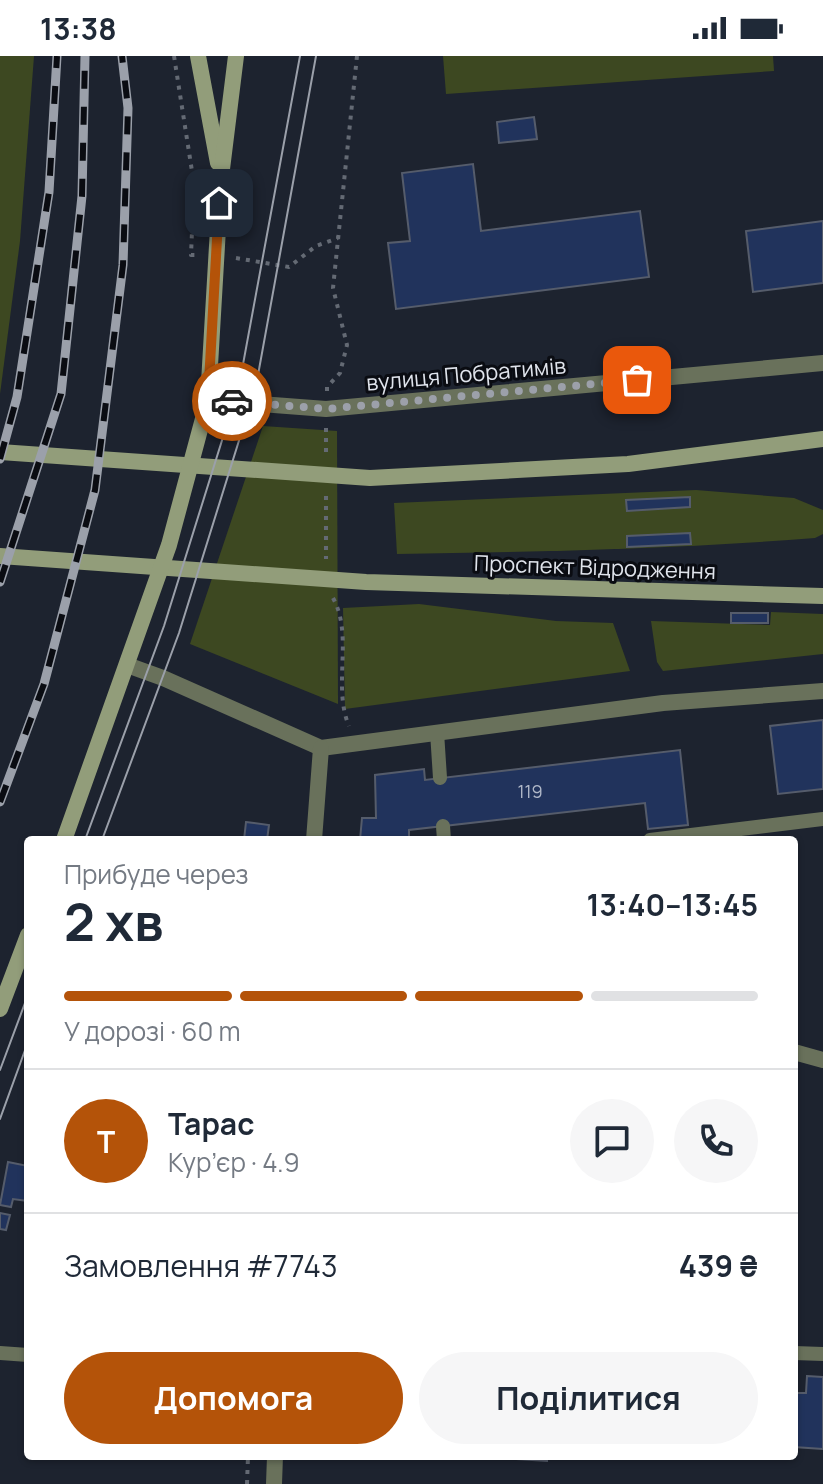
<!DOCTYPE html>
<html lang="uk">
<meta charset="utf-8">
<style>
:root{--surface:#fff;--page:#f6f6f7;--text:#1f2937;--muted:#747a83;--line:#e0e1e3;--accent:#b45309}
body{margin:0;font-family:Manrope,sans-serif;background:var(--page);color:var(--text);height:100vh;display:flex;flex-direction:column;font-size:30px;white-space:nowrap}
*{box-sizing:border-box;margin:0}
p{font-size:26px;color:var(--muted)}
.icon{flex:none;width:44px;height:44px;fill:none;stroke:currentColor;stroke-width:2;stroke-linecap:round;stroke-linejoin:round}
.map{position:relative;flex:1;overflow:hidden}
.sheet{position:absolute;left:24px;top:780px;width:774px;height:624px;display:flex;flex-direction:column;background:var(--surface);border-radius:8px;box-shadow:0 2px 6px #0004}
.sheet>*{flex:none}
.pin{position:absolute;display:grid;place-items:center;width:68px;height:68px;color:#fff;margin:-34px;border-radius:16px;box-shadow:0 4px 12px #0006}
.courier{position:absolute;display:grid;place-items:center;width:80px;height:80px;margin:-40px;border:6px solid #b45309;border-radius:50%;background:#fff;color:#222;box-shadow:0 2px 10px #0007}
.head em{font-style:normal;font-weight:700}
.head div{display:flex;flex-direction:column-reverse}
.head{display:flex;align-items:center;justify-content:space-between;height:136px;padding:0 40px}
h1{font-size:52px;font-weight:700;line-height:60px}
.bar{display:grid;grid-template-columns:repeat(4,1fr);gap:12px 8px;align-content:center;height:96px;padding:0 40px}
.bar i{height:10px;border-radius:6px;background:var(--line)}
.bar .selected{background:var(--accent)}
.bar p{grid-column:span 4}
.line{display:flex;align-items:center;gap:20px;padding:0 40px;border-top:2px solid var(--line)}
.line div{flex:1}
.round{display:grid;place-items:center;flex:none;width:84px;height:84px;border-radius:42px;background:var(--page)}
.cta{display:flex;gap:16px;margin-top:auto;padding:16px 40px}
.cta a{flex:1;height:92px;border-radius:48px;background:var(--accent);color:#fff;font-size:32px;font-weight:700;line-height:92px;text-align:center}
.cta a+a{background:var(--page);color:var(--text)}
.status{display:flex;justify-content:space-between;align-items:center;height:56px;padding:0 40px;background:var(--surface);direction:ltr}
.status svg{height:22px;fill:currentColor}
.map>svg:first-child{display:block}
</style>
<div class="status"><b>13:38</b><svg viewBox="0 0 49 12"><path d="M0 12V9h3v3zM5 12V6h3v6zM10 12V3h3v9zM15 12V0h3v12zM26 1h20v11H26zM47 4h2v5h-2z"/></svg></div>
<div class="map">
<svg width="823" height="1428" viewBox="0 0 823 1428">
<rect width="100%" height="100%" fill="#1d232f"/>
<g fill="#3d4821">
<polygon points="0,0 34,0 20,185 0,338"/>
<polygon points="443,0 773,0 774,15 446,38"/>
<polygon points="263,370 337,375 338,648 190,588"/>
<path d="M 696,434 L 794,442 L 823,454 L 823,478 L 815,482 C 676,493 537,496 397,498 L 394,447 Z"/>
<polygon points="419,548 556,565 613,567 630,615 345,653 343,552"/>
<polygon points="771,556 823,558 823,598 663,615 657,606 651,565 770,569"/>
</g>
<g fill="#21335c" stroke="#555c6b" stroke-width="2">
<polygon points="534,61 537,83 499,87 497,66"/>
<polygon points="473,108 481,175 640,155 649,221 396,253 388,187 410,185 402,117"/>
<polygon points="823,165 823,227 753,236 746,175"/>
<polygon points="690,441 690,451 627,455 626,444"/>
<polygon points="690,477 691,488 627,491 627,480"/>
<rect x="731" y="557" width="37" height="10"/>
<polygon points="823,664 823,733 778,738 770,670"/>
<polygon points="680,694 688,769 648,773 645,747 409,774 409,784 360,784 362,762 376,762 375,719 424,713 425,724"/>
<polygon points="246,766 269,769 267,784 244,784"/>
<polygon points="8,1106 28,1110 28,1145 13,1143 11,1151 0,1149"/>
<polygon points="0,1157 10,1159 6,1174 0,1173"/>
<polygon points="807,1320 823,1321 823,1393 794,1391 794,1337 806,1337"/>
<polygon points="466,1400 547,1400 547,1405"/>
</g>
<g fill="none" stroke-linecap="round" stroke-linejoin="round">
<g stroke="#646a74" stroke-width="4" stroke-dasharray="4 6" stroke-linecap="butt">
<polyline points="174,0 194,128 191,199 196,199"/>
<polyline points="236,202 289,211 316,190 338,182"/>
<polyline points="327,335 327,331 340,317 347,289 333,232 357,0"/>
<polyline points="326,372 326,399"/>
<polyline points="326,440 326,503"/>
<path d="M 333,542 C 354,580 332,630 349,670"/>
<polyline points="247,1428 248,1400"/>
</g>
<g stroke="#69715b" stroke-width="14">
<polyline points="437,676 440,722"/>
<polyline points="443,770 444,784"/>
<polyline points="650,784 823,763"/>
<polyline points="0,1297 28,1299"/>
<polyline points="794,1297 823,1298"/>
</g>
<g stroke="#69715b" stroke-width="16">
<polyline points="208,344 326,353 823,307"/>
<polyline points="127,609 163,622 321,692 663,647 823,635"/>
<polyline points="314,784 321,692"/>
<polyline points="794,996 823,1004"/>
<polyline points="274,1428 275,1400"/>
</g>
<g stroke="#929d7a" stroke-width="16">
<polyline points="198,0 218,107"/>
<polyline points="0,396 370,422 628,408 823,383"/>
<polyline points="0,500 366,526 823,540"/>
<polyline points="64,784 169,489 208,344 221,121 236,0"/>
<polyline points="0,953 28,879"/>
</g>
<g stroke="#9ba0aa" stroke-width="2">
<polyline points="85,784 164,570 239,330 300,0"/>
<polyline points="102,784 179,577 256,330 316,0"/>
<polyline points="0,1014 28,939"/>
<polyline points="0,1063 28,986"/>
</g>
<defs>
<g id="rail">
<polyline points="0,403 17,341 49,136 57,0"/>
<polyline points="0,526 61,338 82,140 85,0"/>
<polyline points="0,746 44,628 95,434 123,209 128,52 122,0"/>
</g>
</defs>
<use href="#rail" stroke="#9ba0aa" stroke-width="9"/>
<use href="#rail" stroke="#0a0c12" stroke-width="6" stroke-dasharray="18" stroke-linecap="butt"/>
</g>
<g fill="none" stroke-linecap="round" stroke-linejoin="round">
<polyline stroke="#9ca0aa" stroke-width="8" stroke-dasharray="0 14.4" points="232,345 326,353 637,324"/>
<polyline stroke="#b45309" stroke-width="10" points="219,147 208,344 232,345"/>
</g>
<g text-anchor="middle" stroke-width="6" stroke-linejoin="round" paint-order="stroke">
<g font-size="18" fill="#b0b8c8">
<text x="530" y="742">119</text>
</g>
<g font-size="22" fill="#e0e4ec" stroke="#0a0c12">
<text transform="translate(466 318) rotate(-5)" y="8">вулиця Побратимів</text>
<text transform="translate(595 511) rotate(2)" y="8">Проспект Відродження</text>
</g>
</g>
</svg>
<div class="pin" style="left:637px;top:324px;background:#ea580c"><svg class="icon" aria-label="bag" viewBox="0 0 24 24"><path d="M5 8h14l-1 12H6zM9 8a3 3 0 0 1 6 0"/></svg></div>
<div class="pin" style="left:219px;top:147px;background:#1f2937"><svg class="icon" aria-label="home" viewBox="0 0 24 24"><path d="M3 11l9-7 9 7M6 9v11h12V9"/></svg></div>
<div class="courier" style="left:232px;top:345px"><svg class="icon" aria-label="car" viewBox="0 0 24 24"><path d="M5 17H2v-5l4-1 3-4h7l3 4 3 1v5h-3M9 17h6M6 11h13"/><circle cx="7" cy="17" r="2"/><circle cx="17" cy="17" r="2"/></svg></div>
<section class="sheet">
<div class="head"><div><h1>2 хв</h1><p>Прибуде через</p></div><em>13:40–13:45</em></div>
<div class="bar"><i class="selected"></i><i class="selected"></i><i class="selected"></i><i></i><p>У дорозі · 60 m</p></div>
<div class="line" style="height:144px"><b class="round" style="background:var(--accent);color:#fff">Т</b><div><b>Тарас</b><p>Кур’єр · 4.9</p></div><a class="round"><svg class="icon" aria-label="chat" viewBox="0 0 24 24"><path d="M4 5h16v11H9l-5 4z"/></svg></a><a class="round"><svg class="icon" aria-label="phone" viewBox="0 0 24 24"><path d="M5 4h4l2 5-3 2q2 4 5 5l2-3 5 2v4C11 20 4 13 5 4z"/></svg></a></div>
<div class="line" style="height:104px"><div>Замовлення #7743</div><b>439 ₴</b></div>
<div class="cta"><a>Допомога</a><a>Поділитися</a></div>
</section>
</div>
